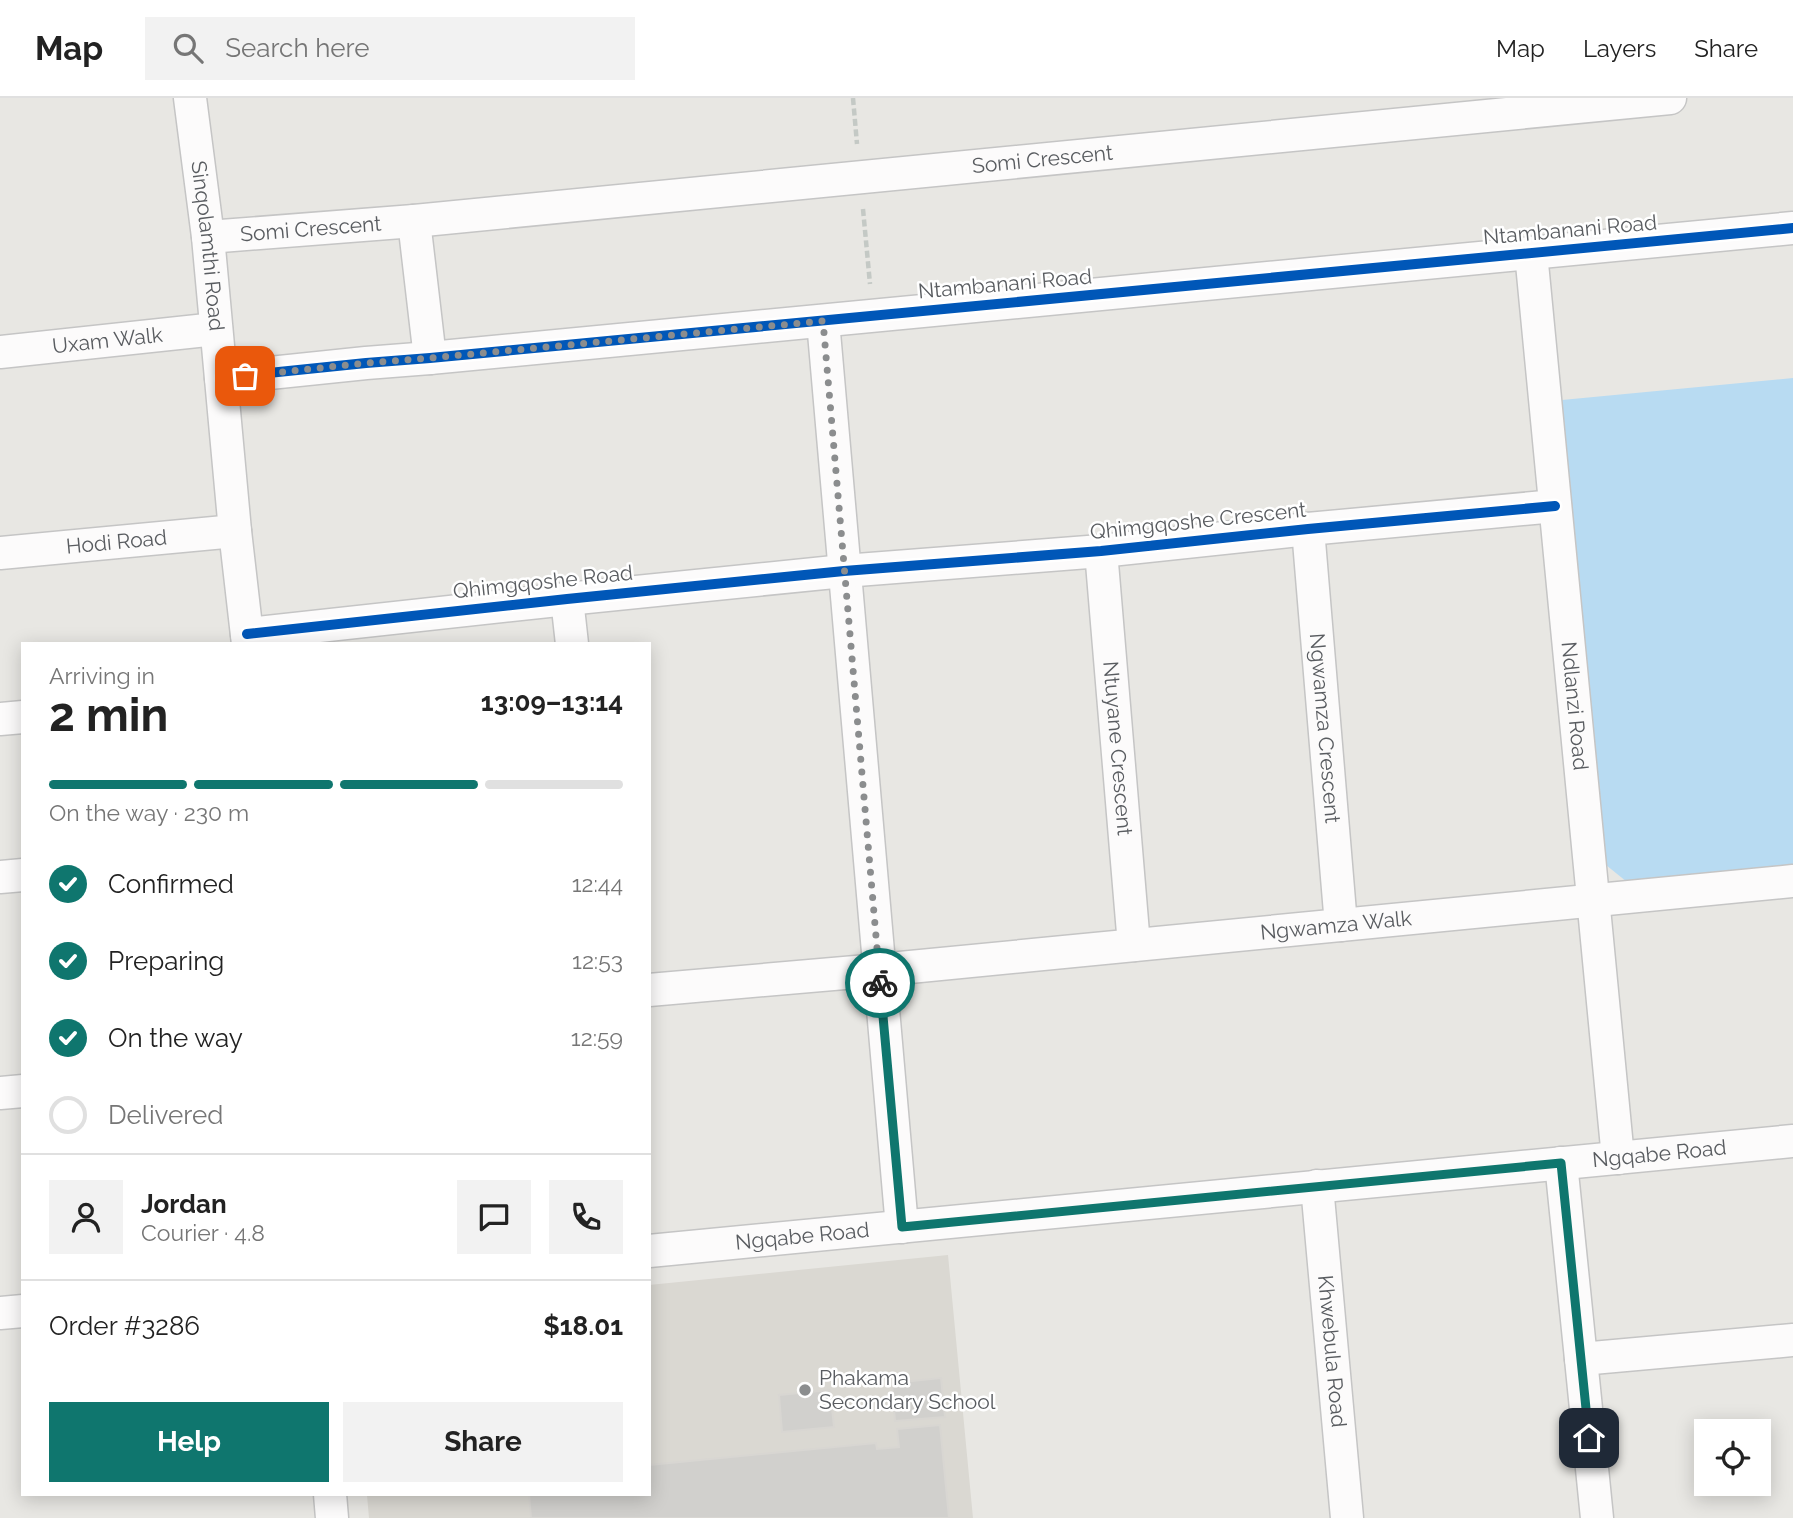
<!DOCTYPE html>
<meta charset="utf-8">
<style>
:root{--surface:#fff;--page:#f2f2f2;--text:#222;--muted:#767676;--line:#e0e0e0;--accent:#0f766e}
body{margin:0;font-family:Raleway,sans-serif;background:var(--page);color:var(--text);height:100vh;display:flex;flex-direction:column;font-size:26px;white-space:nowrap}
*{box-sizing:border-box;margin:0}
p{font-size:23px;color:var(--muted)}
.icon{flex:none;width:38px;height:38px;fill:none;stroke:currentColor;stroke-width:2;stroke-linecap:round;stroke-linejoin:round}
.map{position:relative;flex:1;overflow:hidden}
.sheet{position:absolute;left:21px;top:544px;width:630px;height:854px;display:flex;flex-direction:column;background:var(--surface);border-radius:0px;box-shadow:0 4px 18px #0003}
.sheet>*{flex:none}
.buttons{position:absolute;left:1694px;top:1321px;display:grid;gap:14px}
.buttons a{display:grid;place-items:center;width:77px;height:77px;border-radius:0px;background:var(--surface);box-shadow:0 4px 18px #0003;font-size:35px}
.pin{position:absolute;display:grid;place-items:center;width:60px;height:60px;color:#fff;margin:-30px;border-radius:14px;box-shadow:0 4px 10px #0006}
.courier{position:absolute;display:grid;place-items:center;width:70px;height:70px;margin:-35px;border:5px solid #0f766e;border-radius:50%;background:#fff;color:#222;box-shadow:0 2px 9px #0007}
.overview em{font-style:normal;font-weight:700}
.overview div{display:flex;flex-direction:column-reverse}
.overview{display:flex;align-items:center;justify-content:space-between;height:119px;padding:0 28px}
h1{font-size:46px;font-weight:700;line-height:52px}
.bar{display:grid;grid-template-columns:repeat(4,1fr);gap:10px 7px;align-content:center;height:84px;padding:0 28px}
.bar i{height:9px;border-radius:5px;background:var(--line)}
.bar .on{background:var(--accent)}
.bar p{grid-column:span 4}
.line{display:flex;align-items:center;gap:18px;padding:0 28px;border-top:2px solid var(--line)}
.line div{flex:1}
.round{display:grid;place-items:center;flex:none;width:74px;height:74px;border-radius:0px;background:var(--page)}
ol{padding:0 28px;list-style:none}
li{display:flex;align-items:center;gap:21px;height:77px}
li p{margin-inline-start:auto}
li .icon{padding:7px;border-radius:50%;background:var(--accent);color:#fff;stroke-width:4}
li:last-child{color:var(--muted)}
li i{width:38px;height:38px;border:4px solid var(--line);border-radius:50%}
.cta{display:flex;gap:14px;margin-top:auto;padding:14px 28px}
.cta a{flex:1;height:80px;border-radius:0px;background:var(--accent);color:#fff;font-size:28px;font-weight:700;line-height:80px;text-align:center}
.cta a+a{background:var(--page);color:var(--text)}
header{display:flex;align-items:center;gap:42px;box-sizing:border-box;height:98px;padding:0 35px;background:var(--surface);border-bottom:2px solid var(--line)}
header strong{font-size:33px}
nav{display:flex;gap:38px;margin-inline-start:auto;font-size:24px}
.search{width:490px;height:63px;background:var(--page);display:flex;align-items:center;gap:18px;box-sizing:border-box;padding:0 24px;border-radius:0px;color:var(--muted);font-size:26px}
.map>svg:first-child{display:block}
</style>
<header>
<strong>Map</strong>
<div class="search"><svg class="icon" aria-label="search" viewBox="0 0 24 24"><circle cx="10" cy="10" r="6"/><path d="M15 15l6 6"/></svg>Search here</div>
<nav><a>Map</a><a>Layers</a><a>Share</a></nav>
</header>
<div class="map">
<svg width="1793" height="1420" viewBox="0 0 1793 1420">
<rect width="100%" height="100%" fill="#e8e7e3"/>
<polygon fill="#dad8d2" points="948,1157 973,1420 369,1420 367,1397 649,1396 649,1187"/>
<polygon fill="#b8dbf2" points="1793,280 1793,772 1632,788 1606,767 1562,302"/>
<g fill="#d1d0cd" stroke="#d8d6d2" stroke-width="2">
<polygon points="941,1280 945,1319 895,1323 892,1285"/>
<polygon points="830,1292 834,1329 782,1334 779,1297"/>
<polygon points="940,1327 949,1420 531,1420 529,1396 649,1396 649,1367 876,1345 877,1351 899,1349 897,1331"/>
</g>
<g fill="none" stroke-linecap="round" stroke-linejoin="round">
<defs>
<g id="minor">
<path id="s1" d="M 190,0 L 208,139 L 235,433 L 248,546"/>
<polyline points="414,123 430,260"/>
<path id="s2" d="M 208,139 L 414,123 L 1670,0"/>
<path id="s3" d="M 1531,155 L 1618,1060"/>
<polyline points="823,223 902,1129"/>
<path id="s4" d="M 0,254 L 216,231"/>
<polyline points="221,280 366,265 430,260 1793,130"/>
<path id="s5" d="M 1308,431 L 1341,827"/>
<path id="s6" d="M 1101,453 L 1134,847"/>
<path id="s7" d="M 0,455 L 235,433"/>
<polyline points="567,501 572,546"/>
<polyline points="247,536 567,501 844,473 1101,453 1308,431 1555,408"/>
<polyline points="0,621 23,619"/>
<polyline points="0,779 23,777"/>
<path id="s8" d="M 649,892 L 879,872 L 1793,783"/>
<polyline points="0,995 23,993"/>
<polyline points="1561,1065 1581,1261 1793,1242"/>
<path id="s9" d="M 1317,1088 L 1347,1420"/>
<path id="s10" d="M 649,1153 L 1793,1043"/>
<polyline points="0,1215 23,1213"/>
<polyline points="1581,1261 1597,1420"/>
<polyline points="330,1396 332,1420"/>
</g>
</defs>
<use href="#minor" stroke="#c5c5c5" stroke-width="35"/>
<g stroke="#c4c9c5" stroke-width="4.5" stroke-dasharray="7 3.5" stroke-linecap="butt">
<polyline points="853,0 857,46"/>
<polyline points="863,111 870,186"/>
</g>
<use href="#minor" stroke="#fcfbfb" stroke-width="32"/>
<defs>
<g id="cycleway">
<polyline points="221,280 366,265 430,260 1793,130"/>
<polyline points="247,536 567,501 844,473 1101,453 1308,431 1555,408"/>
</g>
</defs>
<use href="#cycleway" stroke="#fff" stroke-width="15"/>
<use href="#cycleway" stroke="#0057b8" stroke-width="10"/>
</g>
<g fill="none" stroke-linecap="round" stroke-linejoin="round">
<polyline stroke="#8b8d8e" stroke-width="7" stroke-dasharray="0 12.6" points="245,278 366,265 430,260 823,223 880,885"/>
<polyline stroke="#0f766e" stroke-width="9" points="880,885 902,1129 1561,1065 1589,1340"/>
</g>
<circle fill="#8b8d8e" stroke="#fff" stroke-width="2.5" cx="805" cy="1292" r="7"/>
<g text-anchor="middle" stroke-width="5" stroke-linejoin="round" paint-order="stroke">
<g font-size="21" fill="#595c60" stroke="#fff">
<text dy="7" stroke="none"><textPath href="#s2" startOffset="838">Somi Crescent</textPath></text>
<text dy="7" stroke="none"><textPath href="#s2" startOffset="103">Somi Crescent</textPath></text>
<text transform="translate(1570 132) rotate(-5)" y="7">Ntambanani Road</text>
<text dy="7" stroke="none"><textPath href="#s1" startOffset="149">Sinqolamthi Road</textPath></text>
<text transform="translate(1005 186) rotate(-5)" y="7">Ntambanani Road</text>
<text dy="7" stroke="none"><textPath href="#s4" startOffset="108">Uxam Walk</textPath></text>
<text transform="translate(1198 423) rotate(-6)" y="7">Qhimgqoshe Crescent</text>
<text dy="7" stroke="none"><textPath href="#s7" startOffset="117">Hodi Road</textPath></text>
<text transform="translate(543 484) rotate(-6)" y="7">Qhimgqoshe Road</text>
<text dy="7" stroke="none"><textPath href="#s3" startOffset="455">Ndlanzi Road</textPath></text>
<text dy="7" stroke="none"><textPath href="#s5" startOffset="200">Ngwamza Crescent</textPath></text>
<text dy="7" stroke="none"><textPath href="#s6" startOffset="198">Ntuyane Crescent</textPath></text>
<text dy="7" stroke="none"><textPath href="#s8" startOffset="690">Ngwamza Walk</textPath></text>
<text dy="7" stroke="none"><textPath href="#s10" startOffset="1015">Ngqabe Road</textPath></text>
<text dy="7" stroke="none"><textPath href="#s10" startOffset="154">Ngqabe Road</textPath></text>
<text dy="7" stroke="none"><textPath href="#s9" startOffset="166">Khwebula Road</textPath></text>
</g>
<g font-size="21" fill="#595c60" stroke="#fff" text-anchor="start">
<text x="819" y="1287">Phakama<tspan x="819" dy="24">Secondary School</tspan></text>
</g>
</g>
</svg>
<div class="buttons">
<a><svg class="icon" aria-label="locate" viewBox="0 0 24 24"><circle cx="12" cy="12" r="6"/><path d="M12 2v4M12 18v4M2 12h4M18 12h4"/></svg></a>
</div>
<div class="pin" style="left:245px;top:278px;background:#ea580c"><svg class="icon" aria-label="bag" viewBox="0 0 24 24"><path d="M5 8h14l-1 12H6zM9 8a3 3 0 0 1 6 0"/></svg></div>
<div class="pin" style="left:1589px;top:1340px;background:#1f2937"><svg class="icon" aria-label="home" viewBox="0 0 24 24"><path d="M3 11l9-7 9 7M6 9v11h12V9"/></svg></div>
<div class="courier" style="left:880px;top:885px"><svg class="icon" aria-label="bike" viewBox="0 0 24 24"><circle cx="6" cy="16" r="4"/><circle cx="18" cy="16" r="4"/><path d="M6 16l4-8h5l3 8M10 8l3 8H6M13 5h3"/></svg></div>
<section class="sheet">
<div class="overview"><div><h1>2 min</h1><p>Arriving in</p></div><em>13:09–13:14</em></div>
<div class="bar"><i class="on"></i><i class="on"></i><i class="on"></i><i></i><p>On the way · 230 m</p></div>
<ol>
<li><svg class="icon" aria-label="check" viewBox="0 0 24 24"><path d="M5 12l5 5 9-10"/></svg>Confirmed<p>12:44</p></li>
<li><svg class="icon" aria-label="check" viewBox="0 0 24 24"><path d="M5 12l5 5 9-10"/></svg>Preparing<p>12:53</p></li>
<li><svg class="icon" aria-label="check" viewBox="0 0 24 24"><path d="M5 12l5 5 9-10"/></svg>On the way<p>12:59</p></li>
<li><i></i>Delivered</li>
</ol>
<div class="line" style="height:126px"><a class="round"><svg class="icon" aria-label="person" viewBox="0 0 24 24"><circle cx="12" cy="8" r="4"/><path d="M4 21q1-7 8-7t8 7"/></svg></a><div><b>Jordan</b><p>Courier · 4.8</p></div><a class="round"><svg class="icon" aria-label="chat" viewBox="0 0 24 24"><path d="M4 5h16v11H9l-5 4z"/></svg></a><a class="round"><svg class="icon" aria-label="phone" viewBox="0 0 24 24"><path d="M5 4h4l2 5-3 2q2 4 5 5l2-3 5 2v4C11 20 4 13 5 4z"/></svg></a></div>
<div class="line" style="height:91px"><div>Order #3286</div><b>$18.01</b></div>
<div class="cta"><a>Help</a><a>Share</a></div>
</section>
</div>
